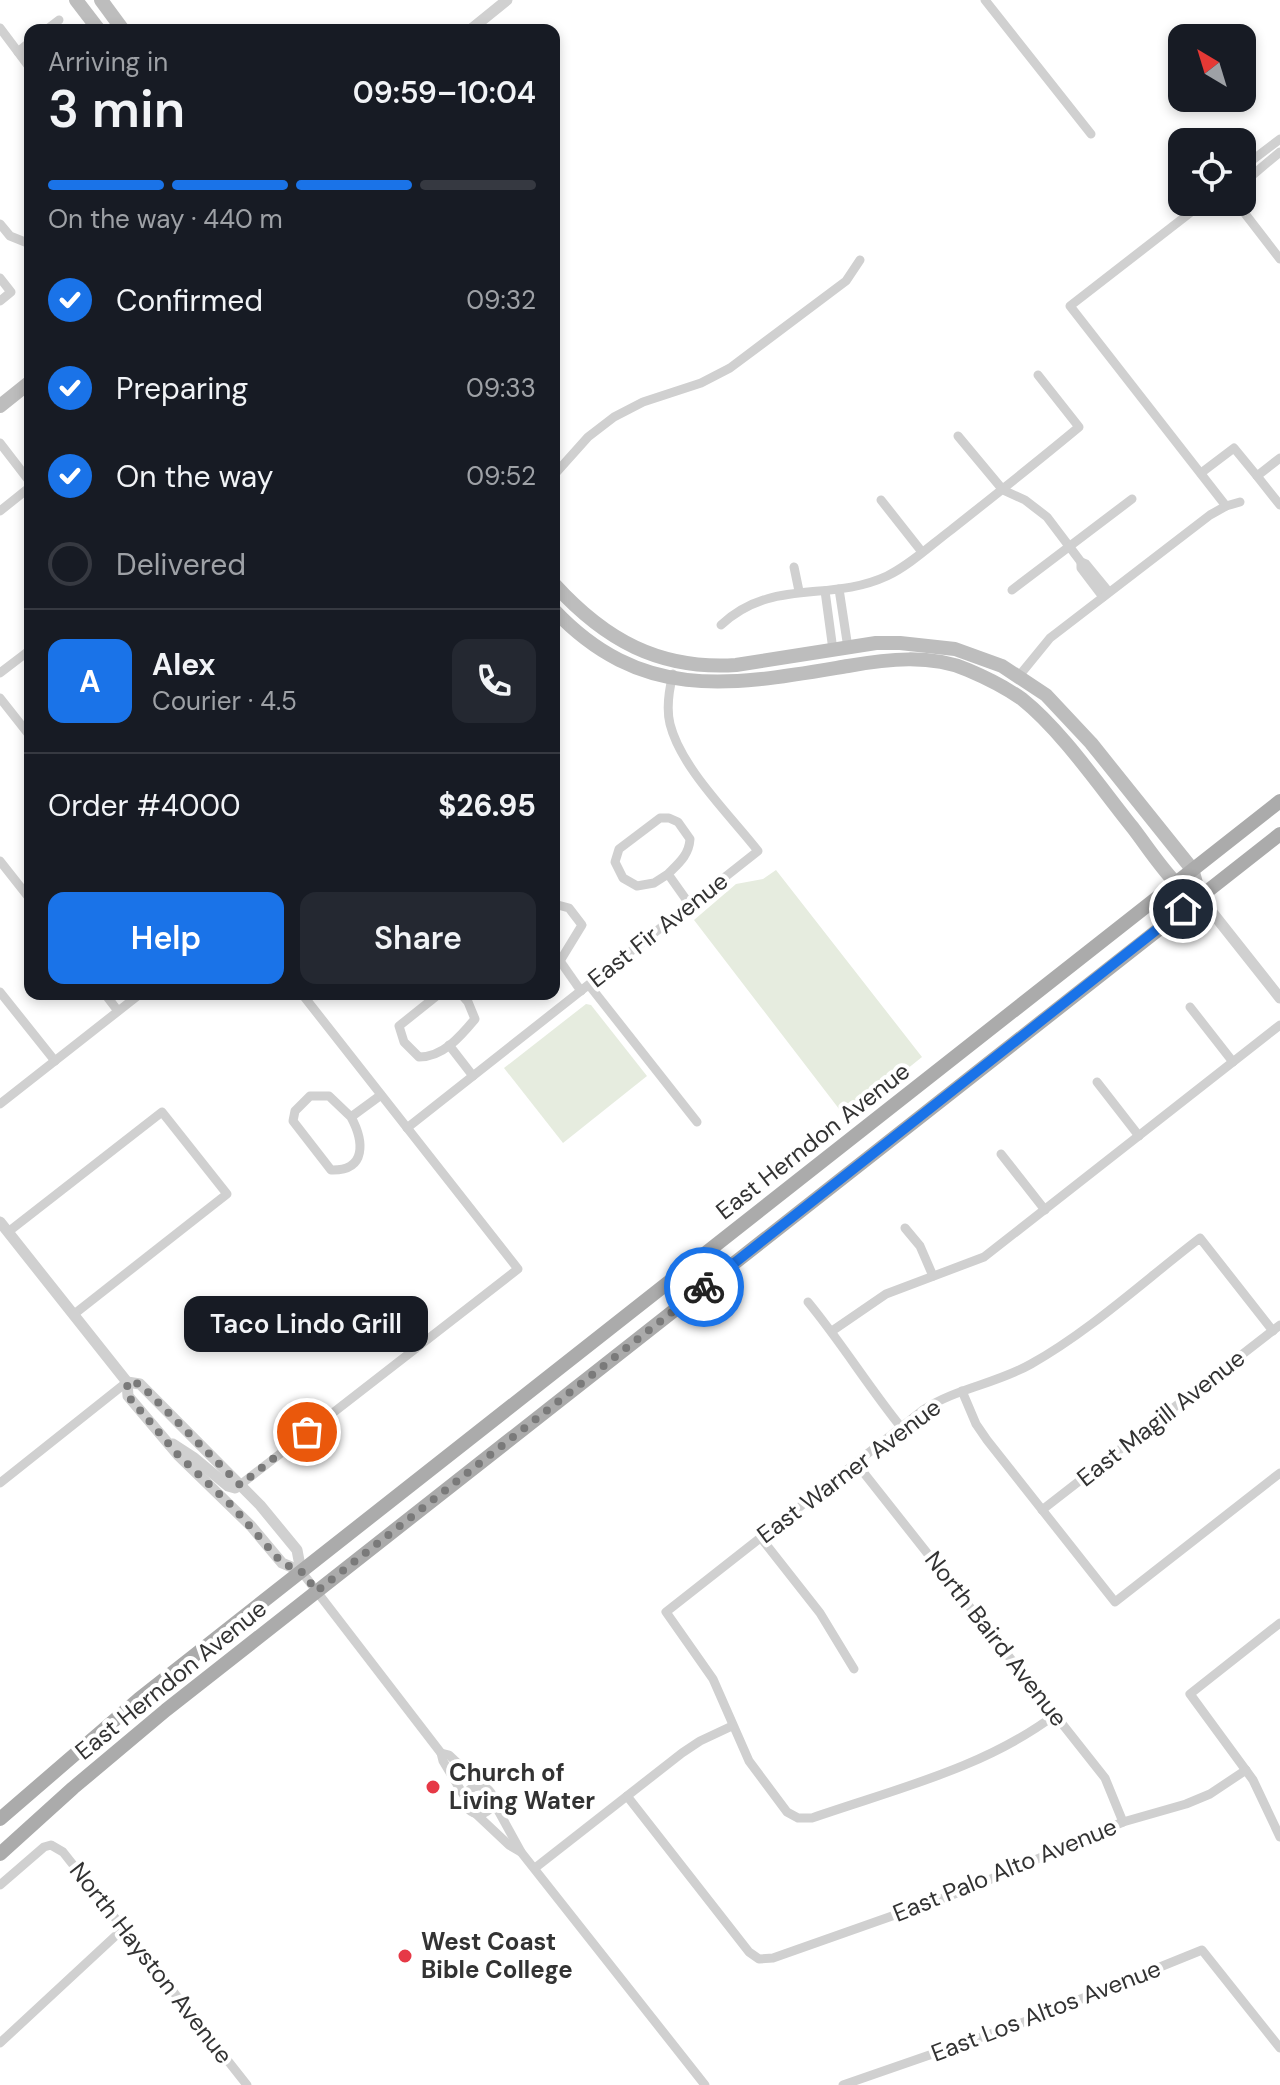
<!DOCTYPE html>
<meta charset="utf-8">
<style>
:root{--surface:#171b24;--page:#242831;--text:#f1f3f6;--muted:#9ea1a6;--line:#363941;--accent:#1a73e8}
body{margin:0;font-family:"DM Sans",sans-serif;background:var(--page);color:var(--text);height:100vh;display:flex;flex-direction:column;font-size:30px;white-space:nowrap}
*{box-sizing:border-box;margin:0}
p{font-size:26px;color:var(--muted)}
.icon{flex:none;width:44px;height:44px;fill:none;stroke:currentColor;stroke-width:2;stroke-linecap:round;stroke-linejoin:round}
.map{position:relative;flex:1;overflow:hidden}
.sheet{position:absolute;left:24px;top:24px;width:536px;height:976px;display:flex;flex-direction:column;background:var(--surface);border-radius:16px;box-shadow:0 4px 12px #0003}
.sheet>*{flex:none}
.needle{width:52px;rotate:322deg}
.buttons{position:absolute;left:1168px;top:24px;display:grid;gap:16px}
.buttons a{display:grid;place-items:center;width:88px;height:88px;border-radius:16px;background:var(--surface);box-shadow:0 4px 12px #0003;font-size:40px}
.pin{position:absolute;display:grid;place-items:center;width:68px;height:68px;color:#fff;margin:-34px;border:4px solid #fff;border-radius:50%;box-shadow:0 2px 8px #0007}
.courier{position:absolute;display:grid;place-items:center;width:80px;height:80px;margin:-40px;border:6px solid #1a73e8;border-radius:50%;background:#fff;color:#222;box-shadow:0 2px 10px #0007}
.bubble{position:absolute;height:56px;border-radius:16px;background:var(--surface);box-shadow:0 4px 12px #0003;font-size:26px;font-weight:600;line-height:56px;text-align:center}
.summary em{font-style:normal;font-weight:600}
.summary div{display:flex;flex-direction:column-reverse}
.summary{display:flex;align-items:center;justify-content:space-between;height:136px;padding:0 24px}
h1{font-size:52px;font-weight:600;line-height:60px}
.bar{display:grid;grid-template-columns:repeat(4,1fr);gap:12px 8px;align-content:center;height:96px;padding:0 24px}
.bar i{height:10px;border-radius:6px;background:var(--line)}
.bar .selected{background:var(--accent)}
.bar p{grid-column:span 4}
.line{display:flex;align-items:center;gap:20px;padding:0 24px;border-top:2px solid var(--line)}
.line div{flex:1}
.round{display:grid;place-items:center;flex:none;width:84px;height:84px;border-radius:16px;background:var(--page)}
ol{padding:0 24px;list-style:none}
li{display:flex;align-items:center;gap:24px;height:88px}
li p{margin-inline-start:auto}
li .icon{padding:8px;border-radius:50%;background:var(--accent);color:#fff;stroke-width:4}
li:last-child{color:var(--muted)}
li i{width:44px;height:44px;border:4px solid var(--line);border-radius:50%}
.button{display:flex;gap:16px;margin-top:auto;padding:16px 24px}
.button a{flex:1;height:92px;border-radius:16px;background:var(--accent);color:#fff;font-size:32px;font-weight:600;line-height:92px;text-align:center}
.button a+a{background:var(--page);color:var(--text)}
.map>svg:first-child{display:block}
</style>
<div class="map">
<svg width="1280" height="2085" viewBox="0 0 1280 2085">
<rect width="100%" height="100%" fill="#fff"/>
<g fill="#e6ecdf">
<polygon points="776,870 922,1057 846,1118 694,920 736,884 763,879"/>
<polygon points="586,1004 591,1005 647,1076 563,1143 504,1068"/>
</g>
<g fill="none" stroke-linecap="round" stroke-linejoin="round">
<g stroke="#d0d0d0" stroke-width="9">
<polyline points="985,0 1091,134"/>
<polyline points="0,28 30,68"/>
<polyline points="46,30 59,20"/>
<polyline points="18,52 30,42"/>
<polyline points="1242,168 1280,139"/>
<polyline points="1242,184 1280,152"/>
<polyline points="1204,202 1070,306 1226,506"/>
<polyline points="1236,202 1280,259"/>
<polyline points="0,224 10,236 30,244"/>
<polyline points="0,278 11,292 0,301"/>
<polyline points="958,436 1003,490 1025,500 1047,517 1081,562"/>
<polyline points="0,443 30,482"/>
<polyline points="1201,473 1234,448 1257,476 1280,458"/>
<polyline points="554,475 588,437 614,417 643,402 701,383 730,368 846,281 860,260"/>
<polyline points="1257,476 1280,505"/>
<polyline points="881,500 922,552"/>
<polyline points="0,511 30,487"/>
<polyline points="794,567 799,591"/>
<polyline points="839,589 848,648"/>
<polyline points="1012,590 1132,499"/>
<polyline points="825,591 833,650"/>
<polyline points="1103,597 1081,568 1081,562 1086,564 1109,592"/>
<path d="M 721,625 C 773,577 829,603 887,576 C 910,565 931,545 951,530 C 994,496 1037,462 1079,427 L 1038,375"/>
<polyline points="0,673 30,650"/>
<polyline points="1019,676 1050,638 1210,515 1226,506 1240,502"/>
<polyline points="0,698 30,736"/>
<polyline points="0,861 30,899"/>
<path d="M 668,874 C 679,863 689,855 690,839 L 678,822 L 669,818 L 660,818 L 619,849 L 615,862 L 623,878 L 637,886 L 654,883 L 668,874 L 690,905"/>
<polyline points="554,904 569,908 582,925 560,961 554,964"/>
<polyline points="560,961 581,991"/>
<polyline points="589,985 697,1122"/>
<polyline points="0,992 55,1061"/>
<polyline points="105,994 118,1011"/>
<path d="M 439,994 L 399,1026 L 404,1042 L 419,1057 C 443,1057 460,1037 475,1019 L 468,1002 L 461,994"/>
<polyline points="1190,1007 1233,1062"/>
<polyline points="449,1045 473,1076"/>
<polyline points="1097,1082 1139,1136"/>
<polyline points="0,1104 140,994"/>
<path d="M 351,1117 C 364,1141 367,1171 331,1170 L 293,1121 L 295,1111 L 310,1096 L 329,1096 L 351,1117 L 381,1095"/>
<path d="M 407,1128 L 758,851 C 730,815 681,768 670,724 C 666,708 669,690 673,674"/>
<polyline points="1001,1154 1045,1210"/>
<polyline points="905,1228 920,1246 933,1276"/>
<polyline points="8,1232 162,1112 227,1194 73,1315"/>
<path d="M 808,1302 C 841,1342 868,1386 901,1427"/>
<polyline points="832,1331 886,1294 984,1257 1280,1025"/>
<polyline points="962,1391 976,1424 987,1440 1115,1602 1280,1473"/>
<polyline points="856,1463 1105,1778 1123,1822"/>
<polyline points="0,1483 127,1382"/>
<polyline points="240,1485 518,1269 302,994"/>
<polyline points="1042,1510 1280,1325"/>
<polyline points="761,1538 820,1613 854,1669"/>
<polyline points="301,1571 441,1753 443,1761 466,1799"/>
<polyline points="1280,1623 1190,1694 1253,1780 1280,1837"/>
<path d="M 1056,1714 C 985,1768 895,1789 812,1818 L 798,1818 L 787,1812 L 749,1761 L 713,1679 L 666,1612 L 923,1410 C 956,1388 996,1384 1031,1364 C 1090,1331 1145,1280 1200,1238 L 1273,1331"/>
<polyline points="441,1753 449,1755 482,1786"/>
<circle cx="479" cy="1800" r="14"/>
<polyline points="627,1796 749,1952 759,1959 773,1958 963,1891 1123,1822 1186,1804 1210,1794 1246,1770"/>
<polyline points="493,1801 521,1852 705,2085"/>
<polyline points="475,1813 509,1845 521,1852"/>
<polyline points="535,1868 682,1753 700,1741 732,1726"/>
<polyline points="0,1885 44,1847 51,1845 63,1852 247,2085"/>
<polyline points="0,2043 124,1928"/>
<polyline points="843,2085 1019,2024 1202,1950 1280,2048"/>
</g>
<g stroke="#d0d0d0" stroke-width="11">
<polyline points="470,30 507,0"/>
<polyline points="1200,897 1280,998"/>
<polyline points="0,1222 127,1382 128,1396 178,1455 251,1526 282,1563 301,1571"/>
<polyline points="127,1382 140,1384 260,1505 297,1550 301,1571"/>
<polyline points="173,1444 193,1457 228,1486 235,1488 240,1485"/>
</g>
<g stroke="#bdbdbd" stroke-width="14">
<polyline points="76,0 99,30"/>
<polyline points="101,0 123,30"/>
<polyline points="0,406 30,382"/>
<path d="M 554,584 C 605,640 659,670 736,665 L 876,643 L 900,643 L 955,649 L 1002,666 L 1046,695 L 1091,743 L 1192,869 L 1200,897"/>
<path d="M 554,610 C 643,704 734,685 848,666 C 887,659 931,654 968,670 C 987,678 1005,687 1022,699 C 1062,731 1100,787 1133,828 C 1146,845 1159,865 1174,881 C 1181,887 1192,892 1200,897"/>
</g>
<g stroke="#ababab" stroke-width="14">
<polyline points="0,1819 139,1699 1280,801"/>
<polyline points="0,1854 73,1788 166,1710 1280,834"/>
</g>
</g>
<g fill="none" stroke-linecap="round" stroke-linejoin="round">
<polyline stroke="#7a7a7a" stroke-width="8" stroke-dasharray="0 14.4" points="307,1432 240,1485 140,1384 127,1382 128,1396 178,1455 233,1507 282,1563 301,1571 317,1591 704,1287"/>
<polyline stroke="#1a73e8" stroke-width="10" points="704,1287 1183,909"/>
</g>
<g fill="#e63946" stroke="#fff" stroke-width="3">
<circle cx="433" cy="1787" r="8"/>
<circle cx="405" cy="1956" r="8"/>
</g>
<g text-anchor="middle" stroke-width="8" stroke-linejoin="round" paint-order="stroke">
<g font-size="24" fill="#333" stroke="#fff">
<text transform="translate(658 930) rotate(-38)" y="8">East Fir Avenue</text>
<text transform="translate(813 1141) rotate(-38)" y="8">East Herndon Avenue</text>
<text transform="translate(1161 1418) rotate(-38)" y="8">East Magill Avenue</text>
<text transform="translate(849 1471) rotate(-37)" y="8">East Warner Avenue</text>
<text transform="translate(996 1639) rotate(52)" y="8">North Baird Avenue</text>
<text transform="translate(171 1680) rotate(-39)" y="8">East Herndon Avenue</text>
<text transform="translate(1005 1870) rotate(-22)" y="8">East Palo Alto Avenue</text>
<text transform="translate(151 1963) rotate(52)" y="8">North Hayston Avenue</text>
<text transform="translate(1046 2011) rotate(-21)" y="8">East Los Altos Avenue</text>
</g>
<g font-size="24" font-weight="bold" fill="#333" stroke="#fff" text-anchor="start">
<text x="449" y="1781">Church of<tspan x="449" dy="28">Living Water</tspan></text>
<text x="421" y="1950">West Coast<tspan x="421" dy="28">Bible College</tspan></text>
</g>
</g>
</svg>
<div class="buttons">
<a><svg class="needle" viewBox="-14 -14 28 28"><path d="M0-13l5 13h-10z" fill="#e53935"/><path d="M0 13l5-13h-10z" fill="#9ea1a6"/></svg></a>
<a><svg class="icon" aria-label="locate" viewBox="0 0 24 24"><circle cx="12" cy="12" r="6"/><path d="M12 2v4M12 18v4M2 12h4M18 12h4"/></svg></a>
</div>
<div class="pin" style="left:307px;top:1432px;background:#ea580c"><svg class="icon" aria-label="bag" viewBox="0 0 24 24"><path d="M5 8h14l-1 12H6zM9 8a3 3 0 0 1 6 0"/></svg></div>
<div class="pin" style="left:1183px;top:909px;background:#1f2937"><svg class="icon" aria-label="home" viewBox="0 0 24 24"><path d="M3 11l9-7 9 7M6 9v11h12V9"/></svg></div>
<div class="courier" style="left:704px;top:1287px"><svg class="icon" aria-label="bike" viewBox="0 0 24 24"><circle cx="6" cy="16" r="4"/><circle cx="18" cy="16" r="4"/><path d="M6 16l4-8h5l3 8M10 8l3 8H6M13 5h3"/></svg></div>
<div class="bubble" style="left:184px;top:1296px;width:244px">Taco Lindo Grill</div>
<section class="sheet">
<div class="summary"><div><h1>3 min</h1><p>Arriving in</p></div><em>09:59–10:04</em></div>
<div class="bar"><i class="selected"></i><i class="selected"></i><i class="selected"></i><i></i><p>On the way · 440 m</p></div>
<ol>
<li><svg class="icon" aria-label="check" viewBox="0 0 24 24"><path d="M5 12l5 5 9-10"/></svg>Confirmed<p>09:32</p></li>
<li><svg class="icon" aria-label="check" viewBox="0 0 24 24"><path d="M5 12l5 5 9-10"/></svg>Preparing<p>09:33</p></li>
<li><svg class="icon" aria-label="check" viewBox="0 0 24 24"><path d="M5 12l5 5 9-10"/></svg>On the way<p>09:52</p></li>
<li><i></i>Delivered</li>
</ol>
<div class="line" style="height:144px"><b class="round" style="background:var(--accent);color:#fff">A</b><div><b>Alex</b><p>Courier · 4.5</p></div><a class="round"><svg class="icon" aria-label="phone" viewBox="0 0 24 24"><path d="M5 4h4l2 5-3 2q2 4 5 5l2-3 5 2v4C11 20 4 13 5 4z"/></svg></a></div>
<div class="line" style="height:104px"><div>Order #4000</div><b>$26.95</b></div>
<div class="button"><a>Help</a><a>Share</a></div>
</section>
</div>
